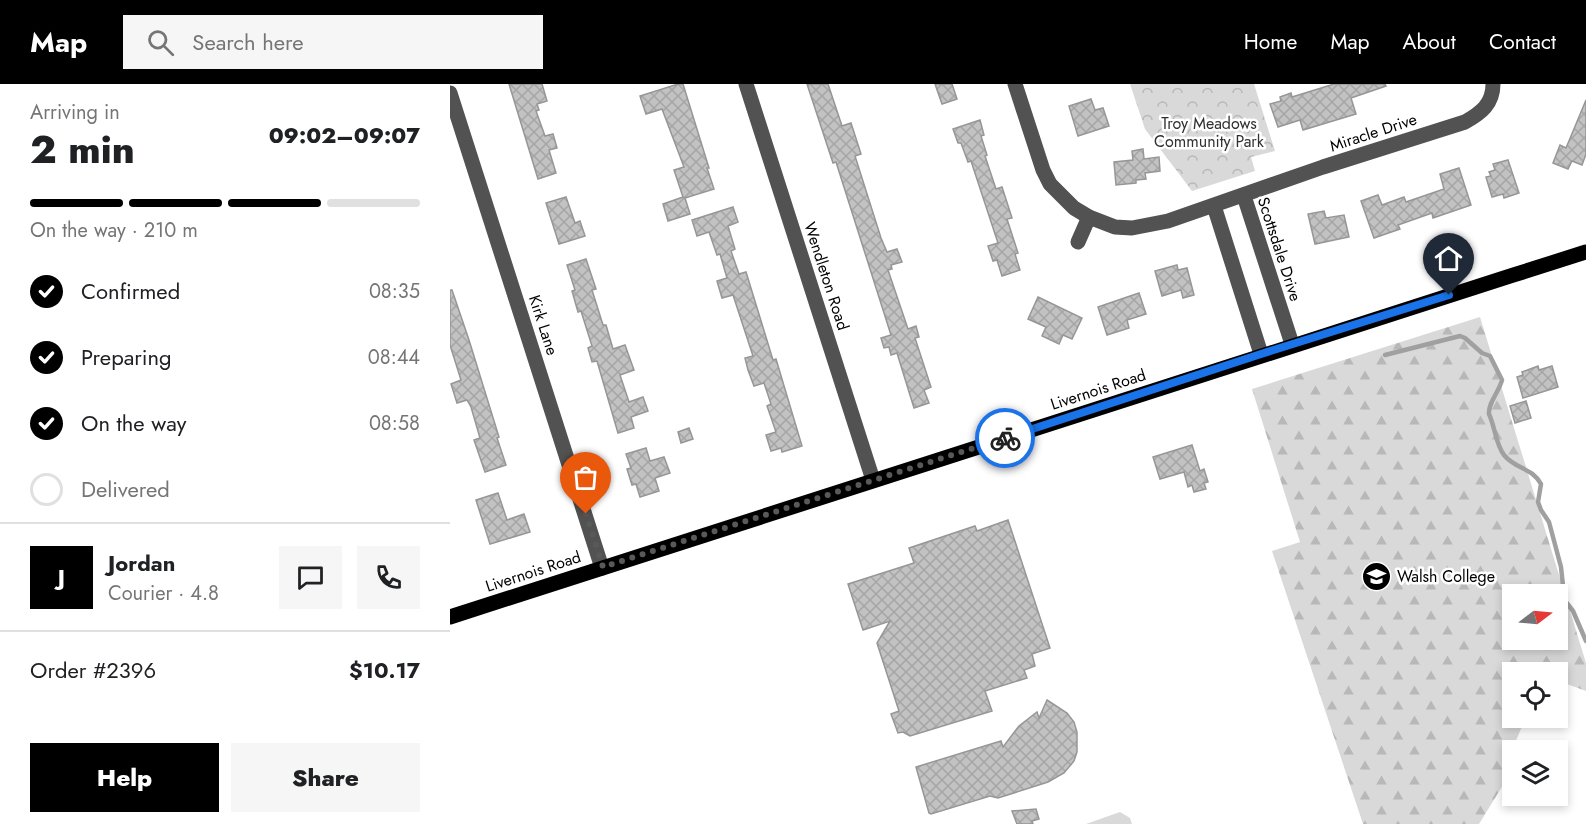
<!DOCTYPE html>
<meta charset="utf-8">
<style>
:root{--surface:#fff;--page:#f6f6f6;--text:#202124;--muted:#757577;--line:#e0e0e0;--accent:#000}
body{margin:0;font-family:Jost,sans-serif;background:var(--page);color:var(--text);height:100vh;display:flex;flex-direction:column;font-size:22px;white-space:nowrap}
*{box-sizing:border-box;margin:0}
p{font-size:20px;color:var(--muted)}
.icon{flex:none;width:33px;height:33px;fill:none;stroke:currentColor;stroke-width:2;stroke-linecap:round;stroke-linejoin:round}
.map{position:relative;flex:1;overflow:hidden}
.panel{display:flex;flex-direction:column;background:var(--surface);width:450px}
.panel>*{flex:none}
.needle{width:39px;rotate:74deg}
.fabs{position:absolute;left:1052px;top:500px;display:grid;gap:12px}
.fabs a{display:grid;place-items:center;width:66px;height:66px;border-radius:0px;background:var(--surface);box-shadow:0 3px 9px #0003;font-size:30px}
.pin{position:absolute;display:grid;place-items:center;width:51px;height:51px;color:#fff;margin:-62px -26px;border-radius:50% 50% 50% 0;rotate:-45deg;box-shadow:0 0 6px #0007}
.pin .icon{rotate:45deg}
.courier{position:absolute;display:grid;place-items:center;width:60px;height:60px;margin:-30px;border:4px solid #1a73e8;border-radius:50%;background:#fff;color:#222;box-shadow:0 2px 8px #0007}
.head em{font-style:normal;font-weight:800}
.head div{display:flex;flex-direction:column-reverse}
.head{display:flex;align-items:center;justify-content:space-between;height:102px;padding:0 30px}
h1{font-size:39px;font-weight:800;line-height:45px}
.bar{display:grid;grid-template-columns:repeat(4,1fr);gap:9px 6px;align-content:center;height:72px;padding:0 30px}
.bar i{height:8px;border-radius:4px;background:var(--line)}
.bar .on{background:var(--accent)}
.bar p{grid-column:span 4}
.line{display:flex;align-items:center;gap:15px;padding:0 30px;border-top:2px solid var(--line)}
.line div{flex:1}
.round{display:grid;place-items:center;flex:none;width:63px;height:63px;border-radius:0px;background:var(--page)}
ol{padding:0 30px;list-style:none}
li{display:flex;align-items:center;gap:18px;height:66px}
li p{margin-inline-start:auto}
li .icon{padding:6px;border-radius:50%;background:var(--accent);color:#fff;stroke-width:4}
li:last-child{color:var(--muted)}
li i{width:33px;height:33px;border:3px solid var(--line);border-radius:50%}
.primary-button{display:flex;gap:12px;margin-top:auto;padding:12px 30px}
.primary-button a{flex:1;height:69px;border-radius:0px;background:var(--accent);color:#fff;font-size:24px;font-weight:800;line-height:69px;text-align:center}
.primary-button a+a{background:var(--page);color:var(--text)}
header{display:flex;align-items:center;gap:36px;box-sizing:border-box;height:84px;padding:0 30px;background:var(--accent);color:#fff}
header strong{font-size:28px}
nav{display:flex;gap:33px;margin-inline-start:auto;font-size:21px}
.search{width:420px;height:54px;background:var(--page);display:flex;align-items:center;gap:15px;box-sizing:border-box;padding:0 21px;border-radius:0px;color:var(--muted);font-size:22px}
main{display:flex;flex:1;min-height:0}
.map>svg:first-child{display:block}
</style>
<header>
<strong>Map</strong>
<div class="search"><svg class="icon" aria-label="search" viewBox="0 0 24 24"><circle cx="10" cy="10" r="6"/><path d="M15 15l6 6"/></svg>Search here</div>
<nav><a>Home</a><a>Map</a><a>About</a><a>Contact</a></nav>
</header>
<main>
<section class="panel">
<div class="head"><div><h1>2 min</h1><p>Arriving in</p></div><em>09:02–09:07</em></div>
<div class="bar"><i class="on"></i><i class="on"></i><i class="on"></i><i></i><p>On the way · 210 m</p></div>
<ol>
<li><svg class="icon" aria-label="check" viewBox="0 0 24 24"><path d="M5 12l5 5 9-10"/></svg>Confirmed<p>08:35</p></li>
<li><svg class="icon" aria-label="check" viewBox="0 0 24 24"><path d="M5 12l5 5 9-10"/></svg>Preparing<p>08:44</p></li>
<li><svg class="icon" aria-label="check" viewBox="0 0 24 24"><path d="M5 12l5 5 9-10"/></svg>On the way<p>08:58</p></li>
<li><i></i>Delivered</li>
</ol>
<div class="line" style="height:108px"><b class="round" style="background:var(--accent);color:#fff">J</b><div><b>Jordan</b><p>Courier · 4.8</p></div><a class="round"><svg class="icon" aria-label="chat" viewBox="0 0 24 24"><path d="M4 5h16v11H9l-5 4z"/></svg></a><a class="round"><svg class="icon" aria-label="phone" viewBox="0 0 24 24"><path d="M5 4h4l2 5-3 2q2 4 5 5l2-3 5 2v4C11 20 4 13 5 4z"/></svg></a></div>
<div class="line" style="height:78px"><div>Order #2396</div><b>$10.17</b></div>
<div class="primary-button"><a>Help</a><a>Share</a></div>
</section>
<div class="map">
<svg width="1136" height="740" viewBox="0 0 1136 740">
<defs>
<pattern id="forest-firs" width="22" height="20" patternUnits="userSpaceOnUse" patternTransform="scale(1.5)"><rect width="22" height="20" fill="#d9d9d9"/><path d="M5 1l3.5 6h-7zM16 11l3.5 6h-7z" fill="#b8b8b8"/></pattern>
<pattern id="park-crowns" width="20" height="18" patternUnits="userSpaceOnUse" patternTransform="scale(1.5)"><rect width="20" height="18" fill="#d9d9d9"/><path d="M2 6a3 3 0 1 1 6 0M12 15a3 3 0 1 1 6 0" fill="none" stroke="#b8b8b8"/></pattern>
<pattern id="building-cross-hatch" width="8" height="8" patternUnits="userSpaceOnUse" patternTransform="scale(1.5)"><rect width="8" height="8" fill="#c2c2c2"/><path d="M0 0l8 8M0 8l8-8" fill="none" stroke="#a5a5a5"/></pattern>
</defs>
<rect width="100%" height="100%" fill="#fff"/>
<polygon fill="#d9d9d9" points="670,728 680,734 682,740 636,740"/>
<path fill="url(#forest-firs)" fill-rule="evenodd" d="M 1030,233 L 1136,579 L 1136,607 L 1117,600 L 1107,605 L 1107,588 L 1062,588 L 1062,633 L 1076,633 L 1062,666 L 1058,693 L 1029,740 L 913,740 L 822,467 L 850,458 L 802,305 ZM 1062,510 L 1107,510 L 1107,555 L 1062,555 Z"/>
<polygon fill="url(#park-crowns)" points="680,0 804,0 825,67 801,73 805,87 742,107 695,45"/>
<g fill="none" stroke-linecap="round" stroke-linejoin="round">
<path stroke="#a0a0a0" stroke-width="4.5" d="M 935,271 L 1010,252 L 1015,254 L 1032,269 L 1040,272 L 1052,296 C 1049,308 1038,319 1039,330 C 1045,343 1046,361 1054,371 C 1065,385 1083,384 1091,400 L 1088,418 L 1091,426 L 1099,438 L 1111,483 L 1114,511 L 1116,518 L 1123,527 L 1136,557"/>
</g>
<g fill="url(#building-cross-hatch)" stroke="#969696" stroke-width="1.5">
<polygon points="59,0 92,0 97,17 87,20 89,26 86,27 95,52 103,50 107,64 99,66 106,89 88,95"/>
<polygon points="228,0 233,0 259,84 257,84 264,105 235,114 240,130 218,137 213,120 233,113 224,86 234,83 212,25 196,30 190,12"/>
<polygon points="357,0 378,0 392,42 401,39 411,70 405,72 431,154 437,168 447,165 452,178 441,181 442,185 438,186 458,245 466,242 469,253 465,254 481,303 474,306 479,319 464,324 447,269 441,271 439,263 434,264 431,254 441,251 386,78 383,79"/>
<polygon points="485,0 502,0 507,15 492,20"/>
<polygon points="884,0 935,0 936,2 901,14 906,30 853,46 850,36 828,43 820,20 831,17 830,13 841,9 842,13"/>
<polygon points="641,15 645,26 653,24 659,42 628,52 619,22"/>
<polygon points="1136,16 1136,70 1132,81 1122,77 1118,85 1103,79 1110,61 1116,64"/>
<polygon points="530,36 534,51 531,52 537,71 535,72 546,105 552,103 562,134 557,135 568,169 565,170 570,186 552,192 547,176 543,177 538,162 548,159 521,77 518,78 511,59 508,59 503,45"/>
<polygon points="693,65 694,75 709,73 710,87 695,89 696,95 686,96 686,99 666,101 664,78 683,76 682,67"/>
<polygon points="1058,76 1069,109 1054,114 1053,110 1042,113 1036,93 1041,92 1039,88 1045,86 1043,80"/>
<polygon points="1009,84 1021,121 983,134 982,129 948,141 950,145 924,154 911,117 928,111 932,121 954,113 956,118 994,105 990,90"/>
<polygon points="116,113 125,139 130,137 135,152 109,160 96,119"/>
<polygon points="283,123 288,138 278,142 285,165 281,167 289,190 296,188 323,276 326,275 352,362 332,368 331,364 321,367 316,351 326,348 317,322 321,320 314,299 304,302 298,286 295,274 303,272 283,211 272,214 267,197 277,194 270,170 267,171 259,148 247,152 242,136"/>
<polygon points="874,127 876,134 894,131 899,153 865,160 858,130"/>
<polygon points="136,175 146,205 142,206 153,241 156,241 163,265 175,261 184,286 170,291 179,318 193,313 198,327 181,333 184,344 168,349 147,277 142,278 138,264 142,262 131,227 128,228 122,207 125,206 117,181"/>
<polygon points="727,181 728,186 737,184 744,211 733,214 731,206 712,212 705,187"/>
<polygon points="0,206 2,206 19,256 49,353 47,354 56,381 35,388 24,356 30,354 21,323 17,316 7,319 1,300 11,296 0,261"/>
<polygon points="689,209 696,230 677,236 679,244 657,251 648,223"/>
<polygon points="588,213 632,234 622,255 613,251 609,260 592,252 596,243 578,235"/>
<polygon points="1088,282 1089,286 1102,282 1108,303 1073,314 1067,293 1073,291 1072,288"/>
<polygon points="1076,317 1081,334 1065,339 1060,322"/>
<polygon points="239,344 243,355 231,359 228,348"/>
<polygon points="742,361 750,387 754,385 758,398 754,399 756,405 744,408 742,401 738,403 734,388 710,395 703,373"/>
<polygon points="196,364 200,377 214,373 220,389 205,394 209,407 190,413 186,400 182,401 177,385 181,384 176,370"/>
<polygon points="48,409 57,436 74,430 80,448 40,460 26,416"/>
<polygon points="558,436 600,564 582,570 585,582 574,586 577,594 535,607 542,627 460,652 453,648 448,649 441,630 449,627 427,559 440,537 413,546 398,500 464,479 459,464 525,442 527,447"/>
<polygon points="597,616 617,629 624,638 627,648 627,668 624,677 614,689 598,698 548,714 540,712 481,730 479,729 466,683 551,657 553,663 569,642 587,628 589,634"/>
<polygon points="586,725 589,735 582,737 583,740 567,740 562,727"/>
</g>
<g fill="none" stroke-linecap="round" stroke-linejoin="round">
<g stroke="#525252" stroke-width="15">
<polyline points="296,0 423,396"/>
<path d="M 565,0 L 593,86 L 600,100 L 624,124 L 639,133 L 665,143 L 682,144 L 718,137 L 873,83 L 1015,38 C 1031,29 1043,20 1043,0"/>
<polyline points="0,9 152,484"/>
<polyline points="794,112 842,260"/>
<polyline points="764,122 811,270"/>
<polyline points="628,158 639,133"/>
</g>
<path stroke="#000" stroke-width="15" d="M 0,533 C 379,411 757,288 1136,168"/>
</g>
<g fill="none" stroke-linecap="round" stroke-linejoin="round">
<polyline stroke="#595959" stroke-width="6" stroke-dasharray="0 10.8" points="136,430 153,483 555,354"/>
<polyline stroke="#1a73e8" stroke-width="8" points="555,354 811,270 999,211"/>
</g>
<defs>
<symbol id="university-disc" viewBox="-11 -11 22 22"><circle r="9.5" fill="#000" stroke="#fff"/><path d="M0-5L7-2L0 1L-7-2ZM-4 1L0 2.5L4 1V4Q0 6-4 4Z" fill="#fff"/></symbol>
</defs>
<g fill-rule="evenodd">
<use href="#university-disc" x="910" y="476" width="33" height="33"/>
</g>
<g text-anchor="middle" stroke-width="5" stroke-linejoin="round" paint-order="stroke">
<g font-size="16" fill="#303030" stroke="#fff">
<text x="759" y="45">Troy Meadows<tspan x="759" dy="18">Community Park</tspan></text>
</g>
<g font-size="16" fill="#000" stroke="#fff">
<text transform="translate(923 48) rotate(-18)" y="6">Miracle Drive</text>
<text transform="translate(830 165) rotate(72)" y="6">Scottsdale Drive</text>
<text transform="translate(377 192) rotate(72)" y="6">Wendleton Road</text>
<text transform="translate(94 241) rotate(72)" y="6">Kirk Lane</text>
<text transform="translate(648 305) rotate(-18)" y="6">Livernois Road</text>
<text transform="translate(83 487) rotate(-18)" y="6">Livernois Road</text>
</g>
<g font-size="16" fill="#000" stroke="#fff" text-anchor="start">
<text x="947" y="498">Walsh College</text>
</g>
</g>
</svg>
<div class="fabs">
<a><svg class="needle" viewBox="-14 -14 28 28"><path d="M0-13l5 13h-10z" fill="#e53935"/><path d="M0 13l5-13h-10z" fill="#757577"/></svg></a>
<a><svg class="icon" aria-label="locate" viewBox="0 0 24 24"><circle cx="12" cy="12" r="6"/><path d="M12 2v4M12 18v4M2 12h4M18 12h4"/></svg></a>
<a><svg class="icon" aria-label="layers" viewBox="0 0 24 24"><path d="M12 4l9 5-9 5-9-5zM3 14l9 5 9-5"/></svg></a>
</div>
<div class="pin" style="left:136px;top:430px;background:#ea580c"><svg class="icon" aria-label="bag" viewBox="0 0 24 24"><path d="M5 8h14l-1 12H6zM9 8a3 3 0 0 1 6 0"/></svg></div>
<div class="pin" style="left:999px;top:211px;background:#1f2937"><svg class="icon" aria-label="home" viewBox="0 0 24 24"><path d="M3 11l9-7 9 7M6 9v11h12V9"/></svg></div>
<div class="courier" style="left:555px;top:354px"><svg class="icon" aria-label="bike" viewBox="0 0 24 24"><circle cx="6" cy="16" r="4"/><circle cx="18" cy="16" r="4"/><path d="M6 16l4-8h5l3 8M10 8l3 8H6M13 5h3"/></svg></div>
</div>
</main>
